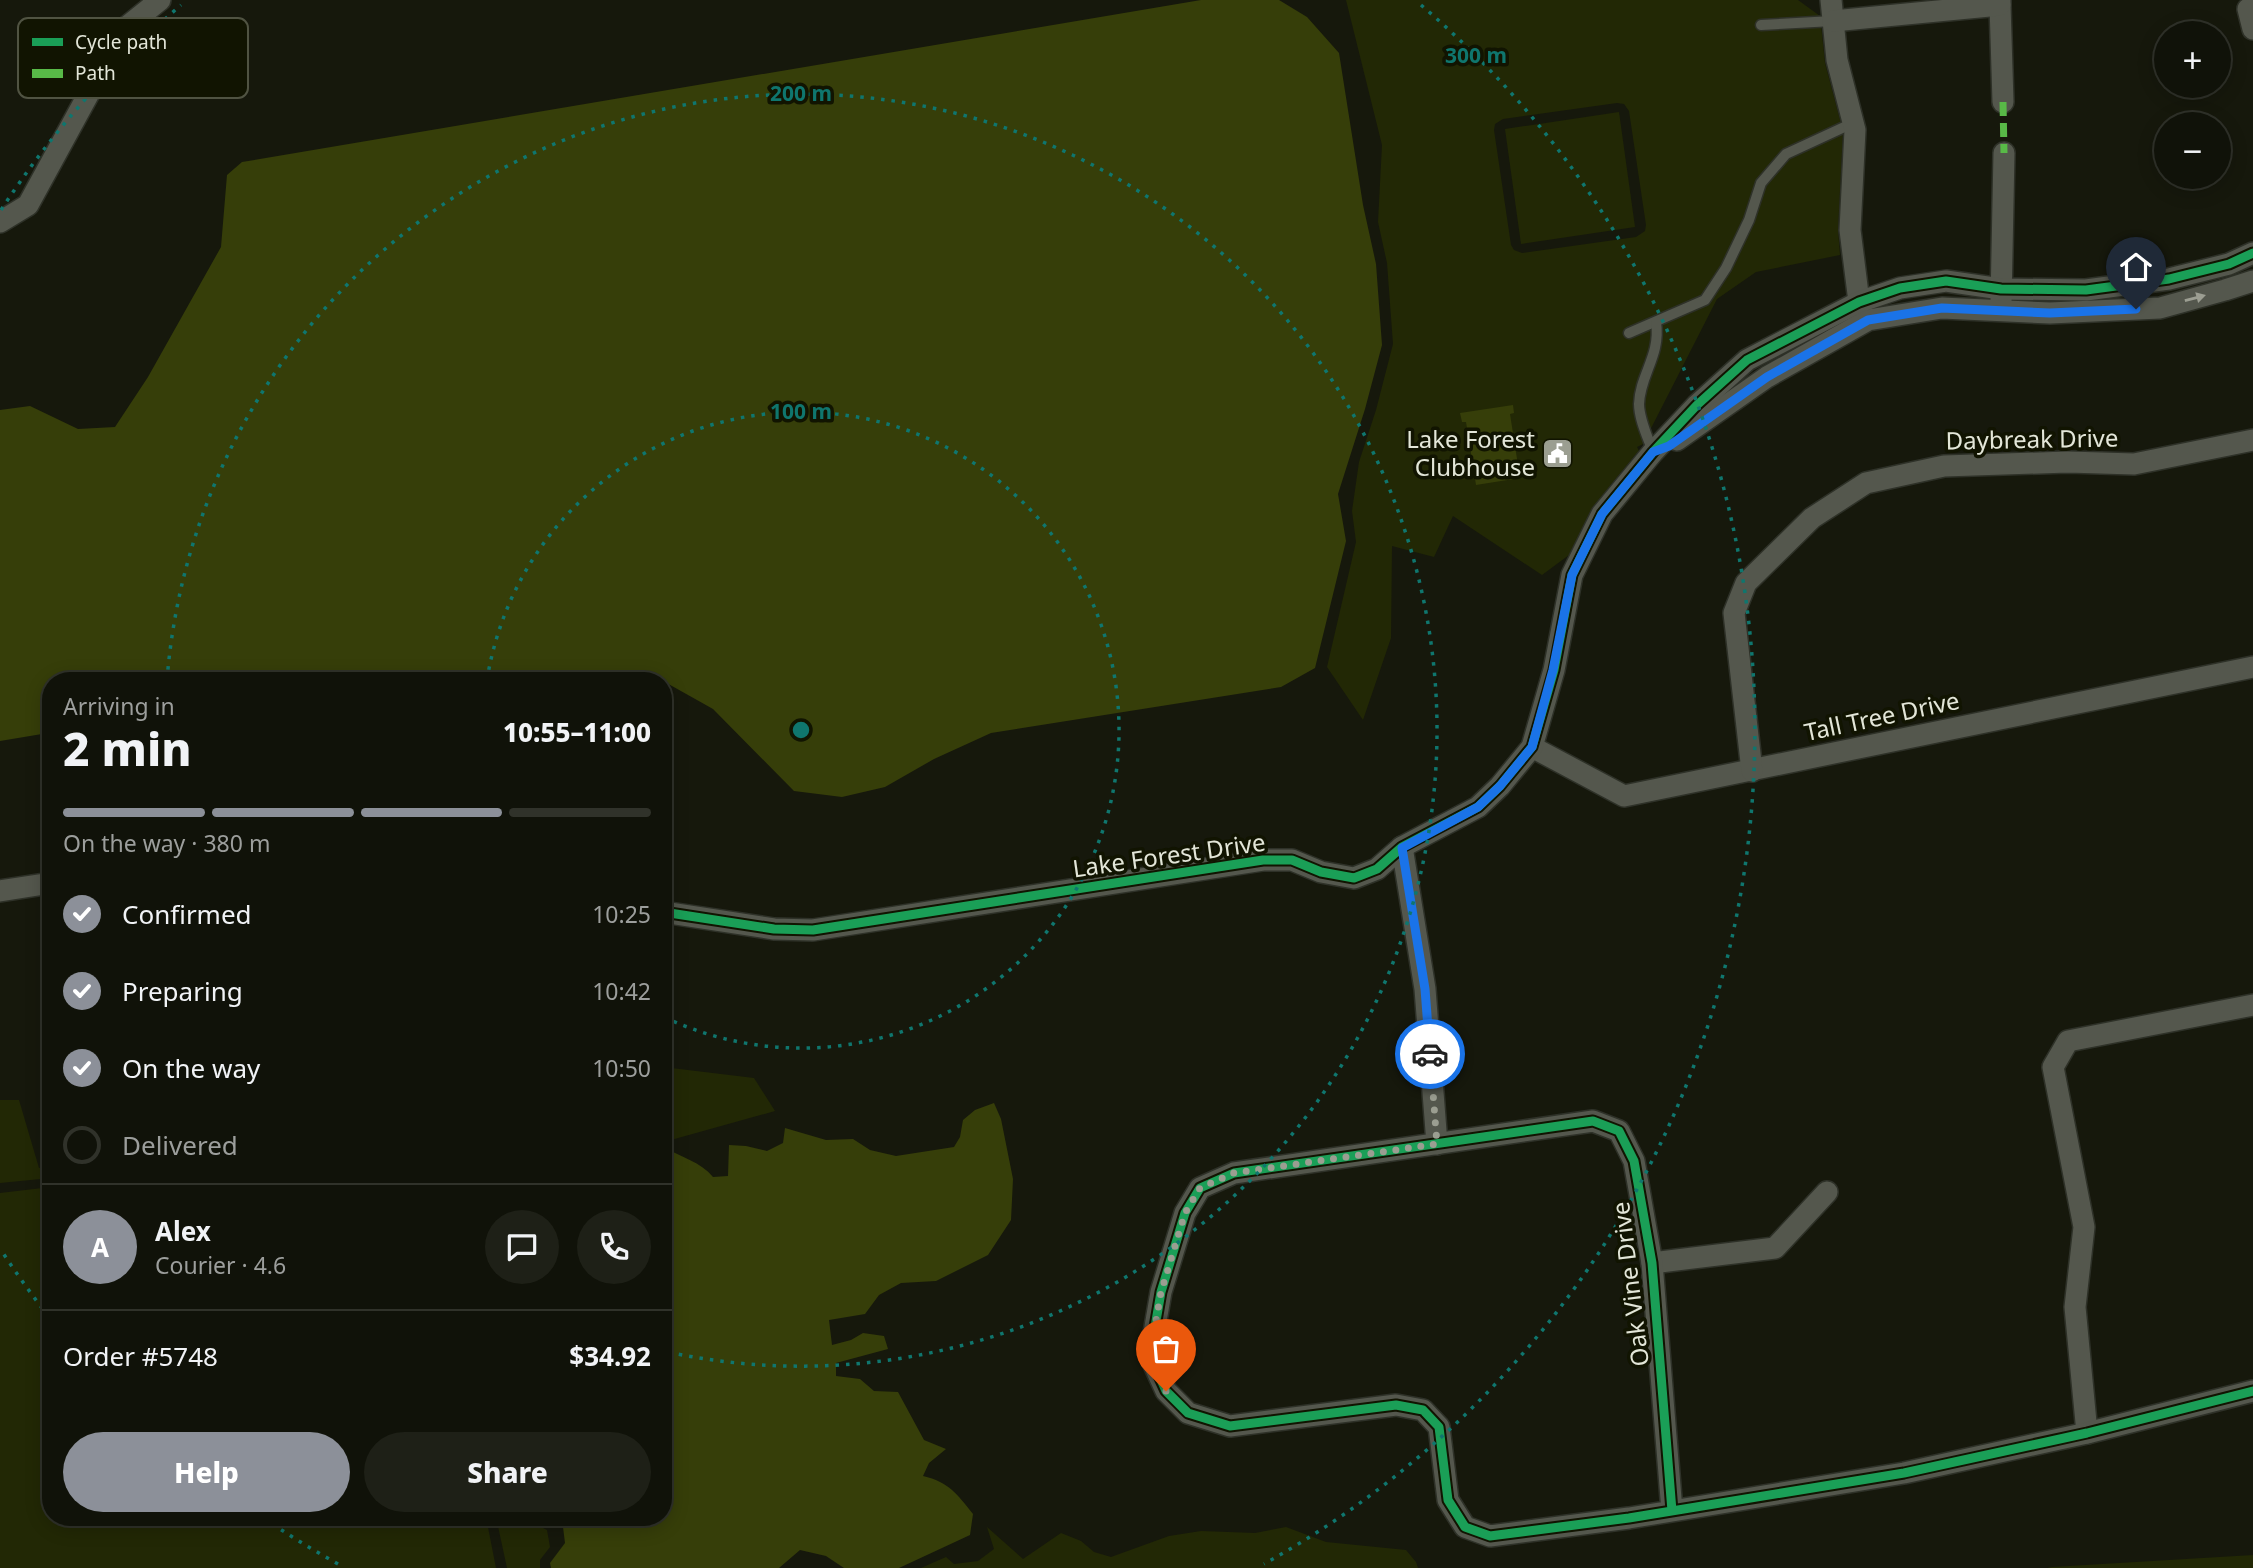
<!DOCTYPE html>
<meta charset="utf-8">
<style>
:root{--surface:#101209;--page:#1e2017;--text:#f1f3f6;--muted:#9c9e9c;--line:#30322a;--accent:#8c9099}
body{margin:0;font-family:"Noto Sans",sans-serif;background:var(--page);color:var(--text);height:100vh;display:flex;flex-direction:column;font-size:26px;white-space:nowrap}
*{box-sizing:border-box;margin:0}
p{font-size:23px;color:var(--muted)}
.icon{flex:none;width:38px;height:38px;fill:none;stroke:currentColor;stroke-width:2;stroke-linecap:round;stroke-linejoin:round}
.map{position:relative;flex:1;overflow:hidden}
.side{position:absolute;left:42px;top:672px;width:630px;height:854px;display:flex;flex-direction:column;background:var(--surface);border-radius:28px;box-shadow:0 4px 18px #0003,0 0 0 2px var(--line)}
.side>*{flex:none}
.buttons{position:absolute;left:2154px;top:21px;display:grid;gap:14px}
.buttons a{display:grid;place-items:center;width:77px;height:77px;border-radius:50%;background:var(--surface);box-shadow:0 4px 18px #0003,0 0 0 2px var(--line);font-size:35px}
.pin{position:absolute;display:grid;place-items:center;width:60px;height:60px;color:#fff;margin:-72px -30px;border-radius:50% 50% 50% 0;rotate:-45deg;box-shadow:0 0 7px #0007}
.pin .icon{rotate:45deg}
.courier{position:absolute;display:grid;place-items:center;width:70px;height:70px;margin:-35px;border:5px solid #1a73e8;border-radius:50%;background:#fff;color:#222;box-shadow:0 2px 9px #0007}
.summary em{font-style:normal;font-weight:800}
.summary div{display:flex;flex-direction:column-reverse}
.summary{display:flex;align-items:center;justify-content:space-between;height:119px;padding:0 21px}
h1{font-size:46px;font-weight:800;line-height:52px}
.bar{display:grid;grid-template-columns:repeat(4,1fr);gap:10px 7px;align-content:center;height:84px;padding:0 21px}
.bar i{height:9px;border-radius:5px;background:var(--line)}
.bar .on{background:var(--accent)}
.bar p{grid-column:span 4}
.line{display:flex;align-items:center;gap:18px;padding:0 21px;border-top:2px solid var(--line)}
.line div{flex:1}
.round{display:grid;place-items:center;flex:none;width:74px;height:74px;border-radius:37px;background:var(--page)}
ol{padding:0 21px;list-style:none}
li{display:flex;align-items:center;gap:21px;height:77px}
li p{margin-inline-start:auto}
li .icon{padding:7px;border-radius:50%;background:var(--accent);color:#fff;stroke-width:4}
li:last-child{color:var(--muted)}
li i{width:38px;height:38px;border:4px solid var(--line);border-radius:50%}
.cta{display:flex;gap:14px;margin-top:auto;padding:14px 21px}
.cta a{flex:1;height:80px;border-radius:42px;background:var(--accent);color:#fff;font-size:28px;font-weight:800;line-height:80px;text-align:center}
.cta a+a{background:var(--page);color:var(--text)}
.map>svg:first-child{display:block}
</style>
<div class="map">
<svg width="2253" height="1568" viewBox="0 0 2253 1568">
<rect width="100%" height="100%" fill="#16180c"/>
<g fill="#222805" fill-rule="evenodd">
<path d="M 1346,0 L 1798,0 L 1820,16 L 1825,63 L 1843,131 L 1838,230 L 1840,255 L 1756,272 L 1717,299 L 1643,444 L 1637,447 L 1639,451 L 1636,454 L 1592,508 L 1569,555 L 1542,575 L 1453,516 L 1434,557 L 1392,546 L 1391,638 L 1363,720 L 1327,667 L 1356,542 L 1352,511 L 1359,462 L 1376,410 L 1393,344 L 1387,263 L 1378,222 L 1382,145 ZM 1617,103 L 1624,104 L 1629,111 L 1646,225 L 1645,231 L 1636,237 L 1522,253 L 1514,250 L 1511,245 L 1494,130 L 1495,124 L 1503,119 Z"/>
<polygon points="1619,112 1635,227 1521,244 1505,129"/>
<polygon points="663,1067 754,1078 775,1111 671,1140 663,1136"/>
<polygon points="0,1100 19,1100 39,1168 51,1167 51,1178 0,1183"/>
<polygon points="51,1187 51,1517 486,1517 496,1568 0,1568 0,1193"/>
<polygon points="496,1517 531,1517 533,1523 547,1530 550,1547 540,1560 540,1568 507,1568"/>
<polygon points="987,1527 1023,1559 1061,1533 1081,1541 1094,1552 1111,1557 1169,1536 1201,1531 1255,1533 1286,1527 1326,1542 1406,1550 1416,1562 1418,1568 921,1568 946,1557 954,1564 978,1561 994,1549"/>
<polygon points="2253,1555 2253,1568 2047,1568 2052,1567"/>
</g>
<g fill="#363e09">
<polygon points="1201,0 1279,0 1307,17 1339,53 1363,205 1376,264 1382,345 1365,409 1338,494 1346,541 1315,668 1281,687 991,733 934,759 885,787 842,797 794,791 713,709 647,672 555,681 51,681 51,730 42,734 0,741 0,410 30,406 78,429 115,427 148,377 221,247 227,175 242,162"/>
<polygon points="1513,405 1514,413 1510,414 1520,478 1476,485 1466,422 1462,422 1460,413"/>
<path d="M 994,1103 L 1001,1119 L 1013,1179 L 1011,1220 L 988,1255 L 936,1281 L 901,1283 L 879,1295 L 865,1314 L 829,1320 L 832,1345 L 851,1340 L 863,1333 L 884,1336 L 888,1349 L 836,1363 L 836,1376 L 860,1379 L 874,1391 L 898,1392 L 924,1440 L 946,1449 L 929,1463 L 923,1476 C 949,1482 957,1494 973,1514 L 970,1535 L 899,1568 L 844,1568 L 826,1556 L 800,1550 L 779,1568 L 551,1568 L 550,1563 L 565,1543 L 563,1527 L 543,1517 L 663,1517 L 663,1147 C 681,1157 701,1162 713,1177 L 728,1176 L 729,1145 L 746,1146 L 767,1151 L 783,1143 L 785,1128 L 826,1140 L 853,1139 L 870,1150 L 896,1156 L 954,1147 L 960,1137 L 963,1120 L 975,1110 Z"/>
</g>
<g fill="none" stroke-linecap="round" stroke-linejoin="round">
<defs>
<g id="service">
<polyline points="1761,25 1833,21"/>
<polyline points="1629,333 1705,300 1726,268 1749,220 1761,183 1786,154 1853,123"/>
<path d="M 1653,452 C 1648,438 1639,419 1639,404 C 1640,374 1661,356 1656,322"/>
</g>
<g id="minor">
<polyline points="1831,0 1837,60 1855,130 1850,230 1859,302"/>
<polyline points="2000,5 2003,102"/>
<polyline points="2248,9 2253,29"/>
<polyline points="1833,21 2000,5 2000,0"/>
<polyline points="0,222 28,205 124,29 160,0"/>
<polyline points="2001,302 2004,153"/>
<polyline points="1677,440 1767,377 1868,320 1942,308 2050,313 2160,308 2225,290 2253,281"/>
<polyline points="1532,747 1624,796 2253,667"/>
<polyline points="1752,771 1734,613 1746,583 1812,518 1866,483 1944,466 2068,462 2134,464 2253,440"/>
<polyline points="1402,847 1425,989 1437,1144"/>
<polyline points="0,891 51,883"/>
<polyline points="663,912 774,929 813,930 1263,860 1292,860 1321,872 1354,878 1377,869 1402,847 1478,807 1500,786 1532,747 1554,670 1572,575 1602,514 1653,452 1697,405 1747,360 1859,302 1900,288 1946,281 2001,289 2086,290 2169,279 2229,264 2253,253"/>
<polyline points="1652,1263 1775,1248 1827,1192"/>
<polyline points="2087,1433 2075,1307 2084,1227 2053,1067 2068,1041 2253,1005"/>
<polyline points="1672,1511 1652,1263 1634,1161 1619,1131 1593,1121 1234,1173 1200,1188 1185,1213 1161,1292 1150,1356 1166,1391 1188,1413 1230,1426 1396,1405 1423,1410 1439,1427 1448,1500 1465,1527 1490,1536 1629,1518 1904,1473 2087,1433 2253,1391"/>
</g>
</defs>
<use href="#service" stroke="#2e3128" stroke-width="13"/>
<use href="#minor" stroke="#2e3128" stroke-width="24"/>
<use href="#service" stroke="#54574d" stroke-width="10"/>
<use href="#minor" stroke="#54574d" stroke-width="21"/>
<polyline stroke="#58b947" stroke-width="7" stroke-dasharray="14 7" stroke-linecap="butt" points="2003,102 2004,153"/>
<defs>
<g id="cycleway">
<polyline points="663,912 774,929 813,930 1263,860 1292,860 1321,872 1354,878 1377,869 1402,847 1478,807 1500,786 1532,747 1554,670 1572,575 1602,514 1653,452 1697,405 1747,360 1859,302 1900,288 1946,281 2001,289 2086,290 2169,279 2229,264 2253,253"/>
<polyline points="1672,1511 1652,1263 1634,1161 1619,1131 1593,1121 1234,1173 1200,1188 1185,1213 1161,1292 1150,1356 1166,1391 1188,1413 1230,1426 1396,1405 1423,1410 1439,1427 1448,1500 1465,1527 1490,1536 1629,1518 1904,1473 2087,1433 2253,1391"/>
</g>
</defs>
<use href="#cycleway" stroke="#111401" stroke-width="13"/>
<use href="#cycleway" stroke="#1a9f57" stroke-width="9"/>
</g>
<defs><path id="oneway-solid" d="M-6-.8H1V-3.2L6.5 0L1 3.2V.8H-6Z" transform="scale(1.75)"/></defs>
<use fill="#9c9e92" href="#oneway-solid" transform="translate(2195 298) rotate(-15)"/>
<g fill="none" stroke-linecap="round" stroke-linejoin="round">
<polyline stroke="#9b9e91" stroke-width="7" stroke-dasharray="0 12.6" points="1166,1391 1150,1356 1161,1292 1169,1266 1185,1213 1200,1188 1234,1173 1437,1144 1430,1054"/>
<polyline stroke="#1a73e8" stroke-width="9" points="1430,1054 1425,989 1402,848 1478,807 1500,786 1532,747 1553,670 1572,575 1602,514 1653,452 1669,446 1767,377 1868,320 1942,308 2050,313 2136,309"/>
</g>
<g fill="none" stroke="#0f766e" stroke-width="3.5" stroke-dasharray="3.5 7">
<path d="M487 680A318 318 0 1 1 664 1017"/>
<path d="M167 680A636 636 0 1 1 663 1351"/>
<path d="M338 1564A954 954 0 0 1 268 1521M49 1317A954 954 0 0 1 1 1250M1 210A954 954 0 0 1 181 5M1421 5A954 954 0 0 1 1264 1564"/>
</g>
<defs>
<symbol id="civic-square" viewBox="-11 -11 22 22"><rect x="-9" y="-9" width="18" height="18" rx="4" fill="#9b9e91" stroke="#111401"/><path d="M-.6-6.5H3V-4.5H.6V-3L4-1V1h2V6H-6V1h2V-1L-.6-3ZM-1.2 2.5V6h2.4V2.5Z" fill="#fff"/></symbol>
</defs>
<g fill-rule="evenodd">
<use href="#civic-square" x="1540" y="436" width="35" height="35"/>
</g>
<g text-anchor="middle" stroke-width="7" stroke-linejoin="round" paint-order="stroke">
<g font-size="24" fill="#e3e6d8" stroke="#111401" text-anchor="end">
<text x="1535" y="448">Lake Forest<tspan x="1535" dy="28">Clubhouse</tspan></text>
</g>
<g font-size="24" fill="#e3e6d8" stroke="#111401">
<text transform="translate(2032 440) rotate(-1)" y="8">Daybreak Drive</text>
<text transform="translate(1882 717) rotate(-12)" y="8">Tall Tree Drive</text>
<text transform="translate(1169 856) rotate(-8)" y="8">Lake Forest Drive</text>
<text transform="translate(1631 1284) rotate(-97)" y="8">Oak Vine Drive</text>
</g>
</g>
<rect x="18" y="18" width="230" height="80" rx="10" fill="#111401" stroke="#505342" stroke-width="2"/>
<rect x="32" y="38" width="31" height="8" fill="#1a9f57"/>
<rect x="32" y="69" width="31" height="9" fill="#58b947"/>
<g font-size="19" fill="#e3e6d8">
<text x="75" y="49">Cycle path</text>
<text x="75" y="80">Path</text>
</g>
<circle cx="801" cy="730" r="10" fill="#0f766e" stroke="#111401" stroke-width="3.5"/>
<g font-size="21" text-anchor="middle" font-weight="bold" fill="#0f766e" stroke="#111401" stroke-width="7" stroke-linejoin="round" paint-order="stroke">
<text x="1476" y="63">300 m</text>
<text x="801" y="101">200 m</text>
<text x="801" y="419">100 m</text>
</g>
</svg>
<div class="buttons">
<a>+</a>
<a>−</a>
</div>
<div class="pin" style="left:1166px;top:1391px;background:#ea580c"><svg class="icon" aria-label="bag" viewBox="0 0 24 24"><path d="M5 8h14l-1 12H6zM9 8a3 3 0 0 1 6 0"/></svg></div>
<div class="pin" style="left:2136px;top:309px;background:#1f2937"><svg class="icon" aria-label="home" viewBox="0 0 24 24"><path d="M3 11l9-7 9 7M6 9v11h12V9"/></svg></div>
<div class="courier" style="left:1430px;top:1054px"><svg class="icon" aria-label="car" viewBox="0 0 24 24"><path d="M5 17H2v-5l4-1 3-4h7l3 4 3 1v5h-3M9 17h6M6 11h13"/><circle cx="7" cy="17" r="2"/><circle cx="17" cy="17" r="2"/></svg></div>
<section class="side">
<div class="summary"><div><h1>2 min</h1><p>Arriving in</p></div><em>10:55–11:00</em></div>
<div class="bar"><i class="on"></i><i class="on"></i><i class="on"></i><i></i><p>On the way · 380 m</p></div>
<ol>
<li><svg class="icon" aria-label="check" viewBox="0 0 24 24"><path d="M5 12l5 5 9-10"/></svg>Confirmed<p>10:25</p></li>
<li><svg class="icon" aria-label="check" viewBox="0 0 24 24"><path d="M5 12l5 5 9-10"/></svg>Preparing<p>10:42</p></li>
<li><svg class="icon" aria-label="check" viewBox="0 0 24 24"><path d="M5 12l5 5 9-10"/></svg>On the way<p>10:50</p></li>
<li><i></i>Delivered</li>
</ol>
<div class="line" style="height:126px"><b class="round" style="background:var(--accent);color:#fff">A</b><div><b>Alex</b><p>Courier · 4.6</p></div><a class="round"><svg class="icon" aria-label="chat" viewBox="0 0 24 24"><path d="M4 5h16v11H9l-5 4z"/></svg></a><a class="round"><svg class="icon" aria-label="phone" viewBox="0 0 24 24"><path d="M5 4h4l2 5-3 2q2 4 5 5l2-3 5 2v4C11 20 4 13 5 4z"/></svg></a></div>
<div class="line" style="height:91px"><div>Order #5748</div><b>$34.92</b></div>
<div class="cta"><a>Help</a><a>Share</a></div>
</section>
</div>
